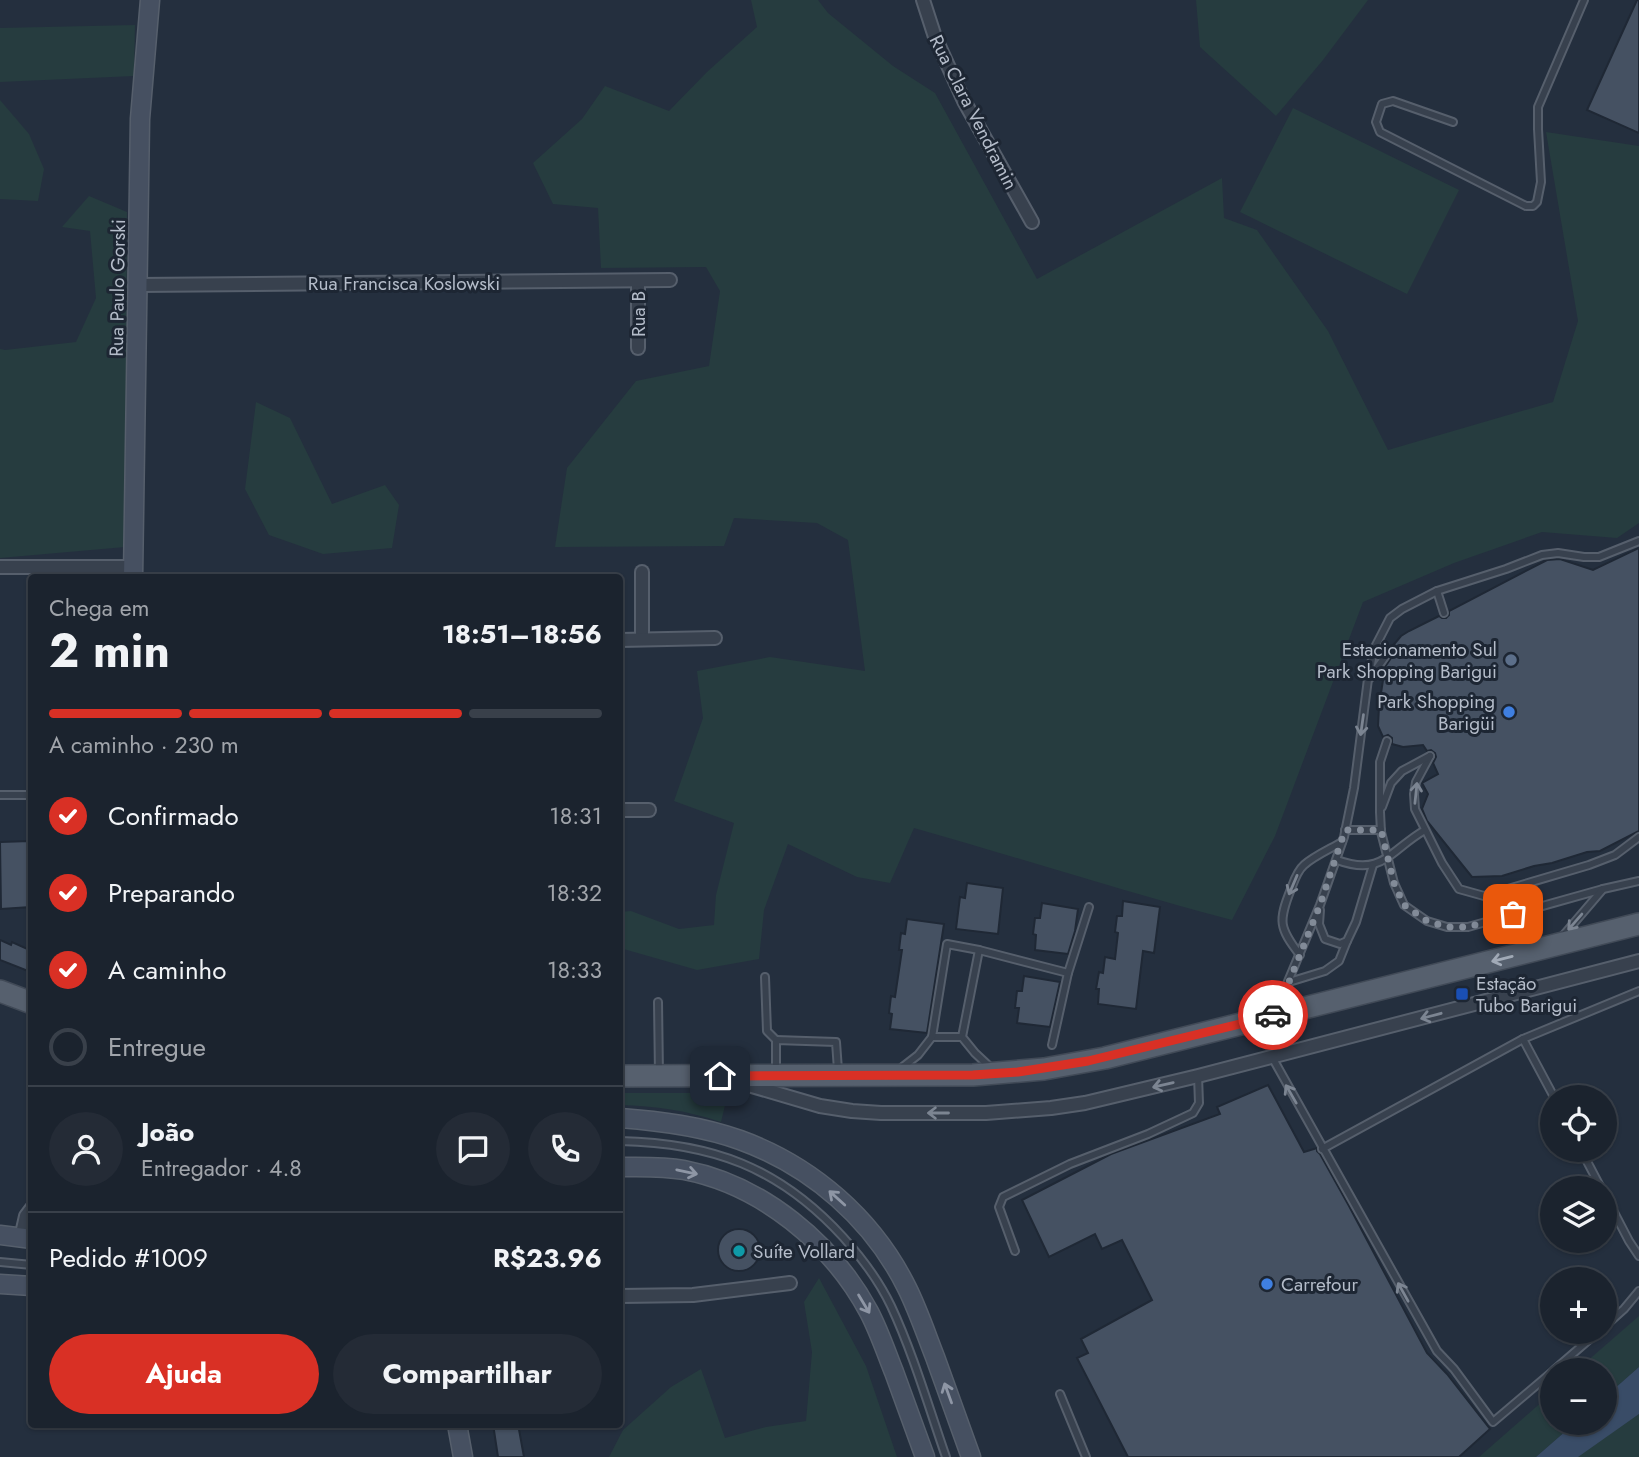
<!DOCTYPE html>
<html lang="pt">
<meta charset="utf-8">
<style>
:root{--surface:#1b232e;--page:#242b36;--text:#f1f3f6;--muted:#a0a4aa;--line:#39404a;--accent:#d93025}
body{margin:0;font-family:Jost,sans-serif;background:var(--page);color:var(--text);height:100vh;display:flex;flex-direction:column;font-size:26px;white-space:nowrap}
*{box-sizing:border-box;margin:0}
p{font-size:23px;color:var(--muted)}
.icon{flex:none;width:38px;height:38px;fill:none;stroke:currentColor;stroke-width:2;stroke-linecap:round;stroke-linejoin:round}
.map{position:relative;flex:1;overflow:hidden}
.details{position:absolute;left:28px;top:574px;width:595px;height:854px;display:flex;flex-direction:column;background:var(--surface);border-radius:7px;box-shadow:0 2px 5px #0004,0 0 0 2px var(--line)}
.details>*{flex:none}
.fabs{position:absolute;left:1540px;top:1085px;display:grid;gap:14px}
.fabs a{display:grid;place-items:center;width:77px;height:77px;border-radius:50%;background:var(--surface);box-shadow:0 2px 5px #0004,0 0 0 2px var(--line);font-size:35px}
.pin{position:absolute;display:grid;place-items:center;width:60px;height:60px;color:#fff;margin:-30px;border-radius:14px;box-shadow:0 4px 10px #0006}
.courier{position:absolute;display:grid;place-items:center;width:70px;height:70px;margin:-35px;border:5px solid #d93025;border-radius:50%;background:#fff;color:#222;box-shadow:0 2px 9px #0007}
.headline em{font-style:normal;font-weight:700}
.headline div{display:flex;flex-direction:column-reverse}
.headline{display:flex;align-items:center;justify-content:space-between;height:119px;padding:0 21px}
h1{font-size:46px;font-weight:700;line-height:52px}
.bar{display:grid;grid-template-columns:repeat(4,1fr);gap:10px 7px;align-content:center;height:84px;padding:0 21px}
.bar i{height:9px;border-radius:5px;background:var(--line)}
.bar .on{background:var(--accent)}
.bar p{grid-column:span 4}
.line{display:flex;align-items:center;gap:18px;padding:0 21px;border-top:2px solid var(--line)}
.line div{flex:1}
.round{display:grid;place-items:center;flex:none;width:74px;height:74px;border-radius:37px;background:var(--page)}
ol{padding:0 21px;list-style:none}
li{display:flex;align-items:center;gap:21px;height:77px}
li p{margin-inline-start:auto}
li .icon{padding:7px;border-radius:50%;background:var(--accent);color:#fff;stroke-width:4}
li:last-child{color:var(--muted)}
li i{width:38px;height:38px;border:4px solid var(--line);border-radius:50%}
.primary-button{display:flex;gap:14px;margin-top:auto;padding:14px 21px}
.primary-button a{flex:1;height:80px;border-radius:42px;background:var(--accent);color:#fff;font-size:28px;font-weight:700;line-height:80px;text-align:center}
.primary-button a+a{background:var(--page);color:var(--text)}
.map>svg:first-child{display:block}
</style>
<div class="map">
<svg width="1639" height="1457" viewBox="0 0 1639 1457">
<rect width="100%" height="100%" fill="#242f3e"/>
<g fill="#263c3f">
<path d="M 751,0 L 818,0 L 828,13 L 893,66 L 935,93 L 1037,279 L 1222,178 L 1224,218 L 1257,230 L 1328,331 L 1388,450 L 1553,402 L 1578,321 L 1546,132 L 1639,146 L 1639,523 L 1617,538 L 1542,532 L 1454,563 L 1363,602 L 1275,836 L 1232,920 C 1125,892 1020,858 914,828 L 890,883 L 857,877 L 788,844 L 764,910 L 759,959 L 697,970 L 620,948 L 620,912 L 631,911 L 679,929 L 714,925 L 716,895 L 734,823 L 674,801 L 703,718 L 697,671 L 770,657 L 865,671 L 848,540 L 817,523 L 734,518 L 724,546 L 555,547 L 567,468 L 636,381 L 709,366 L 720,291 L 706,267 L 601,268 L 598,208 L 553,204 L 533,163 L 582,119 L 605,86 L 669,111 L 707,72 L 757,27 Z"/>
<polygon points="1196,0 1368,0 1323,60 1276,116 1200,47"/>
<polygon points="135,25 134,76 0,82 0,28"/>
<polygon points="0,100 29,134 44,169 38,201 0,199"/>
<polygon points="1293,108 1459,190 1407,294 1240,212"/>
<polygon points="89,196 127,212 125,547 0,558 0,349 5,350 76,342 96,298 90,231 62,227"/>
<polygon points="256,402 290,418 332,504 385,485 399,505 392,548 323,554 269,535 245,489"/>
<path d="M 620,1093 L 728,1093 L 721,1122 C 684,1110 657,1106 620,1105 Z"/>
<polygon points="819,1278 866,1366 897,1457 609,1457 623,1430 671,1387 701,1369 725,1438 766,1427 806,1421 812,1352 804,1302"/>
<polygon points="1639,1316 1639,1367 1605,1397 1605,1370 1577,1370"/>
<polygon points="1552,1393 1552,1423 1575,1423 1536,1457 1479,1457"/>
<polygon points="1639,1414 1639,1457 1578,1457 1583,1452"/>
</g>
<polygon fill="#394c67" points="1639,1367 1639,1414 1578,1457 1536,1457 1575,1423 1605,1423 1605,1397"/>
<g fill="#455162" stroke="#1f2835" stroke-width="2">
<polygon points="1637,0 1639,0 1639,133 1587,110"/>
<polygon points="1639,548 1639,831 1600,851 1587,852 1552,863 1534,866 1502,876 1472,877 1427,821 1422,809 1428,794 1422,783 1438,774 1433,763 1436,757 1435,753 1431,750 1427,751 1423,745 1403,747 1392,744 1392,738 1388,735 1383,737 1378,726 1379,706 1385,667 1393,655 1390,649 1401,636 1409,631 1439,616 1442,618 1446,618 1449,615 1449,611 1547,560 1560,559 1593,570"/>
<polygon points="30,841 31,907 1,909 0,842"/>
<polygon points="967,883 1003,888 998,934 956,929 960,897 965,898"/>
<polygon points="1123,901 1160,907 1154,953 1143,951 1136,1009 1098,1004 1099,989 1096,989 1099,972 1103,973 1105,957 1115,959 1118,933 1115,932 1117,916 1122,916"/>
<polygon points="1042,903 1078,909 1075,931 1068,954 1035,950 1036,935 1033,934 1035,918 1040,918"/>
<polygon points="907,919 944,924 927,1033 890,1029 892,1014 889,1013 891,996 895,997 902,950 899,950 901,933 905,934"/>
<polygon points="0,940 11,945 12,942 32,951 32,961 28,971 0,960"/>
<polygon points="1024,976 1060,982 1050,1027 1017,1023 1019,1008 1015,1008 1017,991 1022,991"/>
<polygon points="1268,1085 1304,1152 1317,1148 1317,1151 1320,1154 1349,1206 1427,1353 1447,1374 1490,1429 1459,1457 1128,1457 1077,1358 1088,1353 1081,1339 1152,1300 1122,1240 1102,1249 1095,1234 1049,1257 1022,1200 1111,1154 1220,1114 1217,1107"/>
<circle cx="739" cy="1250" r="21"/>
<polygon points="493,1424 518,1424 524,1457 498,1457"/>
</g>
<g fill="none" stroke-linecap="round" stroke-linejoin="round">
<defs>
<g id="lane">
<polyline points="1453,122 1393,101 1382,104 1376,122 1380,132 1526,206 1533,206 1537,202 1541,182 1538,129 1538,107 1584,0"/>
<polyline points="1437,591 1444,613"/>
<polyline points="1370,678 1387,654"/>
<polyline points="1387,741 1380,762 1380,812 1381,832 1394,883 1404,905 1427,921 1447,927 1468,927 1603,889"/>
<polyline points="1430,756 1416,782 1414,794 1415,809 1442,863 1459,889 1484,896 1589,865 1615,855 1639,837"/>
<polyline points="0,795 32,795"/>
<polyline points="1382,807 1391,783 1402,771 1430,756"/>
<polyline points="1345,830 1381,830"/>
<path d="M 1337,860 C 1383,877 1390,850 1425,830"/>
<polyline points="1320,910 1319,924 1325,939 1340,944 1347,941 1356,922 1373,865"/>
<polyline points="1562,937 1603,889 1639,881"/>
<polyline points="979,950 962,1037 975,1053 991,1068"/>
<path d="M 1300,955 C 1279,928 1278,921 1291,889 C 1294,881 1297,871 1304,865 C 1314,856 1330,849 1342,842"/>
<polyline points="765,977 767,1031 776,1040"/>
<polyline points="1289,982 1325,971 1339,961 1347,941"/>
<polyline points="658,1002 659,1074"/>
<polyline points="1276,1010 1320,905 1344,837 1354,788 1368,679 1374,649 1390,618 1402,609 1437,591 1506,569 1542,555 1558,553 1584,557 1599,557 1639,541"/>
<polyline points="932,1037 962,1037"/>
<polyline points="1523,1039 1554,1097"/>
<polyline points="1052,1045 1068,973"/>
<polyline points="1272,1057 1437,1351 1454,1369 1493,1422 1552,1372"/>
<polyline points="900,1069 918,1055 932,1037 947,944 979,950 1068,973 1089,907"/>
<polyline points="776,1071 776,1040 836,1042 838,1070"/>
<path d="M 620,1141 C 712,1143 779,1167 843,1237 C 862,1258 879,1281 891,1306 C 913,1353 929,1408 946,1457"/>
<polyline points="1322,1149 1523,1039 1639,991"/>
<polyline points="1581,1150 1601,1188"/>
<polyline points="1605,1195 1629,1241 1639,1256"/>
<polyline points="1015,1251 999,1207 1003,1197 1070,1164 1148,1134 1193,1113 1199,1103 1198,1076"/>
<polyline points="0,1262 32,1265"/>
<polyline points="1605,1326 1624,1309 1639,1291"/>
<polyline points="1554,1370 1598,1332"/>
<polyline points="1060,1394 1086,1457"/>
</g>
<g id="street">
<polyline points="923,0 935,37 964,101 1032,222"/>
<polyline points="638,281 638,348"/>
<polyline points="138,285 670,280"/>
<polyline points="0,567 133,567"/>
<polyline points="642,572 642,639"/>
<polyline points="620,640 715,638"/>
<polyline points="620,810 649,810"/>
<polyline points="738,1082 820,1106 852,1111 881,1113 986,1113 1051,1108 1085,1103 1198,1076 1639,961"/>
<polyline points="21,1238 26,1216 32,1208"/>
<polyline points="620,1296 693,1295 790,1283"/>
</g>
<g id="secondary">
<polyline points="133,578 140,119 150,0"/>
<path d="M 620,1118 C 660,1121 701,1126 740,1140 C 812,1166 873,1219 907,1288 C 918,1310 926,1334 935,1357 C 947,1390 959,1424 971,1457"/>
<path d="M 620,1167 C 641,1167 662,1166 684,1170 C 762,1185 832,1243 869,1312 C 879,1331 886,1352 894,1372 C 904,1400 915,1429 925,1457"/>
<polyline points="0,1235 32,1239"/>
<polyline points="0,1284 32,1286"/>
<polyline points="457,1424 463,1457"/>
</g>
<g id="primary">
<polyline points="0,991 32,1003"/>
<polyline points="620,1076 973,1075 1044,1069 1105,1058 1639,924"/>
</g>
</defs>
<use href="#lane" stroke="#565f6c" stroke-width="10"/>
<use href="#street" stroke="#565f6c" stroke-width="16"/>
<use href="#secondary" stroke="#565f6c" stroke-width="21"/>
<use href="#primary" stroke="#414a57" stroke-width="24"/>
<use href="#lane" stroke="#38414e" stroke-width="6"/>
<use href="#street" stroke="#38414e" stroke-width="12"/>
<use href="#secondary" stroke="#465061" stroke-width="18"/>
<use href="#primary" stroke="#56606e" stroke-width="21"/>
</g>
<defs><path id="oneway-shaft" d="M-6 0H5M1.5-3L5.5 0L1.5 3" fill="none" stroke-width="1.6" stroke-linecap="round" stroke-linejoin="round" transform="scale(1.75)"/></defs>
<g stroke="#7c8592">
<use href="#oneway-shaft" transform="translate(1362 725) rotate(98)"/>
<use href="#oneway-shaft" transform="translate(1416 793) rotate(-84)"/>
<use href="#oneway-shaft" transform="translate(1293 885) rotate(113)"/>
<use href="#oneway-shaft" transform="translate(1575 922) rotate(131)"/>
<use href="#oneway-shaft" transform="translate(1431 1016) rotate(165)"/>
<use href="#oneway-shaft" transform="translate(1163 1085) rotate(167)"/>
<use href="#oneway-shaft" transform="translate(1291 1094) rotate(-120)"/>
<use href="#oneway-shaft" transform="translate(938 1113) rotate(180)"/>
<use href="#oneway-shaft" transform="translate(1403 1292) rotate(-119)"/>
</g>
<use stroke="#a1aab7" href="#oneway-shaft" transform="translate(1502 959) rotate(166)"/>
<g stroke="#8e96a5">
<use href="#oneway-shaft" transform="translate(687 1172) rotate(12)"/>
<use href="#oneway-shaft" transform="translate(837 1198) rotate(-138)"/>
<use href="#oneway-shaft" transform="translate(864 1304) rotate(59)"/>
<use href="#oneway-shaft" transform="translate(948 1393) rotate(-110)"/>
</g>
<g fill="none" stroke-linecap="round" stroke-linejoin="round">
<polyline stroke="#828b98" stroke-width="7" stroke-dasharray="0 12.6" points="1273,1015 1289,982 1320,905 1345,830 1381,830 1394,883 1404,905 1427,921 1447,927 1468,927 1513,914"/>
<polyline stroke="#d93025" stroke-width="9" points="720,1076 973,1075 1018,1072 1088,1061 1273,1016 1273,1015"/>
</g>
<circle fill="#5c6f8a" stroke="#1d2633" stroke-width="2.5" cx="1511" cy="660" r="7"/>
<g fill="#3f7fe0" stroke="#1d2633" stroke-width="2.5">
<circle cx="1509" cy="712" r="7"/>
<circle cx="1267" cy="1284" r="7"/>
</g>
<rect fill="#1a4fb4" stroke="#1d2633" stroke-width="2.5" x="1455" y="987" width="14" height="14" rx="3.5"/>
<circle fill="#0f9aa8" stroke="#1d2633" stroke-width="2.5" cx="739" cy="1251" r="7"/>
<g text-anchor="middle" stroke-width="6" stroke-linejoin="round" paint-order="stroke">
<g font-size="19" fill="#b4bcc9" stroke="#1d2633">
<text transform="translate(974 112) rotate(63)" y="7">Rua Clara Vendramin</text>
<text x="404" y="290">Rua Francisca Koslowski</text>
<text transform="translate(117 288) rotate(-89)" y="7">Rua Paulo Gorski</text>
<text transform="translate(638 314) rotate(-90)" y="7">Rua B</text>
</g>
<g font-size="19" fill="#b4bcc9" stroke="#1d2633" text-anchor="start">
<text x="1497" y="656" text-anchor="end">Estacionamento Sul<tspan x="1497" dy="22">Park Shopping Barigui</tspan></text>
<text x="1495" y="708" text-anchor="end">Park Shopping<tspan x="1495" dy="22">Barigüi</tspan></text>
<text x="1476" y="990">Estação<tspan x="1476" dy="22">Tubo Barigui</tspan></text>
<text x="753" y="1258">Suíte Vollard</text>
<text x="1281" y="1291">Carrefour</text>
</g>
</g>
</svg>
<div class="fabs">
<a><svg class="icon" aria-label="locate" viewBox="0 0 24 24"><circle cx="12" cy="12" r="6"/><path d="M12 2v4M12 18v4M2 12h4M18 12h4"/></svg></a>
<a><svg class="icon" aria-label="layers" viewBox="0 0 24 24"><path d="M12 4l9 5-9 5-9-5zM3 14l9 5 9-5"/></svg></a>
<a>+</a>
<a>−</a>
</div>
<div class="pin" style="left:1513px;top:914px;background:#ea580c"><svg class="icon" aria-label="bag" viewBox="0 0 24 24"><path d="M5 8h14l-1 12H6zM9 8a3 3 0 0 1 6 0"/></svg></div>
<div class="pin" style="left:720px;top:1076px;background:#1f2937"><svg class="icon" aria-label="home" viewBox="0 0 24 24"><path d="M3 11l9-7 9 7M6 9v11h12V9"/></svg></div>
<div class="courier" style="left:1273px;top:1015px"><svg class="icon" aria-label="car" viewBox="0 0 24 24"><path d="M5 17H2v-5l4-1 3-4h7l3 4 3 1v5h-3M9 17h6M6 11h13"/><circle cx="7" cy="17" r="2"/><circle cx="17" cy="17" r="2"/></svg></div>
<section class="details">
<div class="headline"><div><h1>2 min</h1><p>Chega em</p></div><em>18:51–18:56</em></div>
<div class="bar"><i class="on"></i><i class="on"></i><i class="on"></i><i></i><p>A caminho · 230 m</p></div>
<ol>
<li><svg class="icon" aria-label="check" viewBox="0 0 24 24"><path d="M5 12l5 5 9-10"/></svg>Confirmado<p>18:31</p></li>
<li><svg class="icon" aria-label="check" viewBox="0 0 24 24"><path d="M5 12l5 5 9-10"/></svg>Preparando<p>18:32</p></li>
<li><svg class="icon" aria-label="check" viewBox="0 0 24 24"><path d="M5 12l5 5 9-10"/></svg>A caminho<p>18:33</p></li>
<li><i></i>Entregue</li>
</ol>
<div class="line" style="height:126px"><a class="round"><svg class="icon" aria-label="person" viewBox="0 0 24 24"><circle cx="12" cy="8" r="4"/><path d="M4 21q1-7 8-7t8 7"/></svg></a><div><b>João</b><p>Entregador · 4.8</p></div><a class="round"><svg class="icon" aria-label="chat" viewBox="0 0 24 24"><path d="M4 5h16v11H9l-5 4z"/></svg></a><a class="round"><svg class="icon" aria-label="phone" viewBox="0 0 24 24"><path d="M5 4h4l2 5-3 2q2 4 5 5l2-3 5 2v4C11 20 4 13 5 4z"/></svg></a></div>
<div class="line" style="height:91px"><div>Pedido #1009</div><b>R$23.96</b></div>
<div class="primary-button"><a>Ajuda</a><a>Compartilhar</a></div>
</section>
</div>
